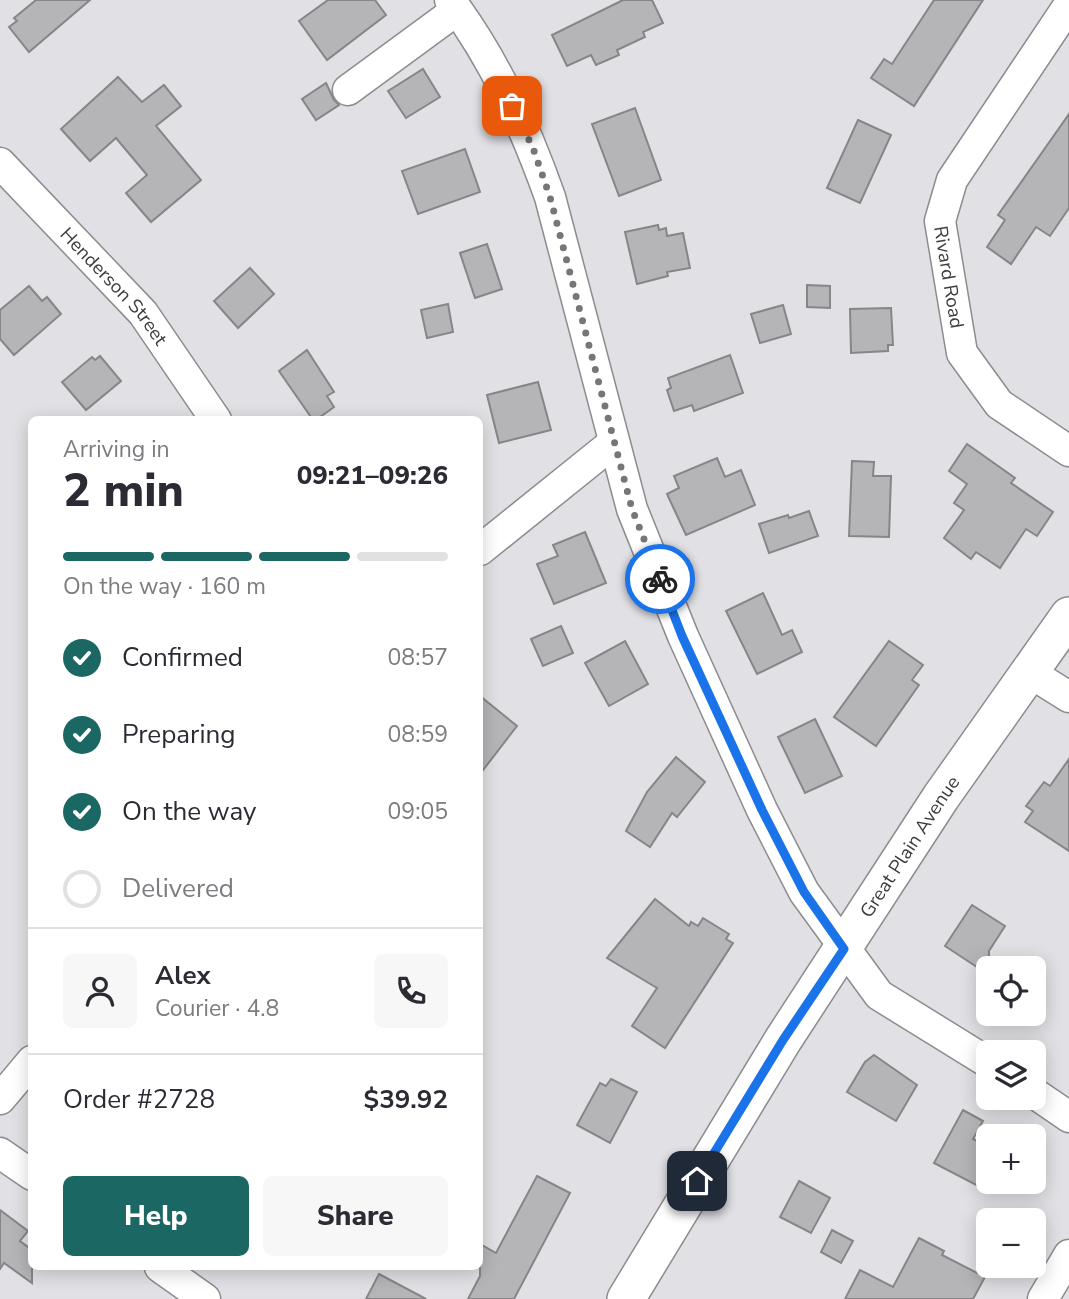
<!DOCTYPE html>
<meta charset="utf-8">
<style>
:root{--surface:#fff;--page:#f7f7f7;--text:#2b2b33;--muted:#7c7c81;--line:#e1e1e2;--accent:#1b6763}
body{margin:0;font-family:"Nunito Sans",sans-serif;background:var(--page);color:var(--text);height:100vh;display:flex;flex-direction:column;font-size:26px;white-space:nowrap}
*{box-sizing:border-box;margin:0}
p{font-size:23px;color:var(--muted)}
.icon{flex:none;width:38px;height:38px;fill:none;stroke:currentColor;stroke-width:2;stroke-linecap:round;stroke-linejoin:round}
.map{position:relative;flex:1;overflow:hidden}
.panel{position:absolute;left:28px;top:416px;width:455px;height:854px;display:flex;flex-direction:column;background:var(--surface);border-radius:10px;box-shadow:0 4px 18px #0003}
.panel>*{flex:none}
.fabs{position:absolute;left:976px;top:956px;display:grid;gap:14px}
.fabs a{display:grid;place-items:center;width:70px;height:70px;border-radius:10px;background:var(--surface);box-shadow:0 4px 18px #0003;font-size:35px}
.pin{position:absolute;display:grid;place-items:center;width:60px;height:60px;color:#fff;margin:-30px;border-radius:14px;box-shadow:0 4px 10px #0006}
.courier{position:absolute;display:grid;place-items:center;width:70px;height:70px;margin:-35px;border:5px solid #1a73e8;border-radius:50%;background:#fff;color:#222;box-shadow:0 2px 9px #0007}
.summary em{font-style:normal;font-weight:800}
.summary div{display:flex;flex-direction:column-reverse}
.summary{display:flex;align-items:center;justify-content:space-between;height:119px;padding:0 35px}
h1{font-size:46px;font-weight:800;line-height:52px}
.bar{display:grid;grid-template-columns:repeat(4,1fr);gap:10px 7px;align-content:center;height:84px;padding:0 35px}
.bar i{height:9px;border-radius:5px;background:var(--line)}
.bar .current{background:var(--accent)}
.bar p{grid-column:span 4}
.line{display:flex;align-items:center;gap:18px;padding:0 35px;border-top:2px solid var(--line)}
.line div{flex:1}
.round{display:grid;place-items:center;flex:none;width:74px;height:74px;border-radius:10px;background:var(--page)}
ol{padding:0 35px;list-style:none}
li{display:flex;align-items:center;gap:21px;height:77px}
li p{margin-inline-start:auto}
li .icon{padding:7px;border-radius:50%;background:var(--accent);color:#fff;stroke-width:4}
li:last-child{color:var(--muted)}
li i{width:38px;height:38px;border:4px solid var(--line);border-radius:50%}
.primary-button{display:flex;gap:14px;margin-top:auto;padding:14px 35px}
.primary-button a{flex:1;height:80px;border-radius:10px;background:var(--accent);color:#fff;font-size:28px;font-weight:800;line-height:80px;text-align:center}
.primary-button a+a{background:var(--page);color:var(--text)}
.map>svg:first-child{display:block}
</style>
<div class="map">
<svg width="1069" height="1299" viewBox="0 0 1069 1299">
<rect width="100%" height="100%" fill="#e1e1e5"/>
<g fill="#b5b5b8" stroke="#868689" stroke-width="2">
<polygon points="36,0 90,0 29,52 9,27 17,21 14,18"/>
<polygon points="328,0 375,0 386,15 327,60 299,21"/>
<polygon points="623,0 652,0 663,23 643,32 645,37 617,50 619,55 596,65 591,55 567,66 552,35"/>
<polygon points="934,0 983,0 914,106 871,78 884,59 892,64"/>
<polygon points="423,69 440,97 406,118 388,91"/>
<polygon points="118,77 142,102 164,85 181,106 156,126 201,180 151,222 126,193 147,175 116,138 90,161 61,129"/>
<polygon points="326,83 334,100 339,105 316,120 302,99"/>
<polygon points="635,108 661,180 619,196 592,124"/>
<polygon points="1069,114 1069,208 1050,236 1036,227 1011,264 987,247 1005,220 998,215"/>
<polygon points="858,120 891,135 860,203 827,188"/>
<polygon points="465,149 480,192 418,214 402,171"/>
<polygon points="658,225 659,230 666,228 667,236 683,233 690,268 667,272 668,276 637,284 625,232"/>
<polygon points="487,244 502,289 475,298 460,253"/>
<polygon points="250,268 274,294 238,328 214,301"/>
<polygon points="807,285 830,286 830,308 807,307"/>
<polygon points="29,286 42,301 47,297 61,314 14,355 0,339 0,310"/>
<polygon points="448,304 453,332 427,338 421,310"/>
<polygon points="783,305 791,334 760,343 751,314"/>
<polygon points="891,308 893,345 888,345 888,351 851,353 850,309"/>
<polygon points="307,350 334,392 327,396 334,407 316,420 313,420 279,371"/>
<polygon points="730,355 743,393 694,411 692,405 674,411 667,390 671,388 668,378"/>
<polygon points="100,356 121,381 86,410 62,382 92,357 95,360"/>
<polygon points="538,382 551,430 499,443 487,395"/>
<polygon points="967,444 1015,478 1011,483 1053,512 1037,536 1026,529 1000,568 976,552 971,559 944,538 964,510 954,503 967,484 949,471"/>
<polygon points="717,458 725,477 741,470 755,505 686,535 667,494 679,488 674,476"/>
<polygon points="852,461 874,462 873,476 891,476 889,537 849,536"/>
<polygon points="809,511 818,536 769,553 759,524 788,515 789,518"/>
<polygon points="585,532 606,583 554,604 537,564 558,556 553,545"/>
<polygon points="763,593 782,635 792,630 802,652 757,674 726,611"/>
<polygon points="561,626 573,653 543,666 531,639"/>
<polygon points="625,641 648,684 609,706 585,663"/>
<polygon points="889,641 923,665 912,680 919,685 876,746 834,717"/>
<polygon points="480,696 517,726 480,774"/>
<polygon points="815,719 842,776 805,793 778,737"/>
<polygon points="676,757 705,782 677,817 672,813 650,847 626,831 647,792"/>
<polygon points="1069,759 1069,851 1025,822 1033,811 1026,806 1044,782 1050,786"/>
<polygon points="655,899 689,926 691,922 698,926 703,918 729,934 726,939 733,943 665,1048 632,1026 657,988 607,958"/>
<polygon points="972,905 1005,926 989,951 989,975 945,946"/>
<polygon points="874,1055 917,1085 896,1121 847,1092 865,1062"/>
<polygon points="611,1079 637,1092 610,1143 577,1125 600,1083 606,1086"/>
<polygon points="963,1110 983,1121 973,1139 989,1147 989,1176 982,1188 934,1163"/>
<polygon points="537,1176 570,1193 514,1299 468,1299 480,1276 480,1244 496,1253"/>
<polygon points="799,1181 830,1198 811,1233 780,1217"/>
<polygon points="0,1210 28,1231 20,1241 32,1250 32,1283 4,1263 0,1269"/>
<polygon points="832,1230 853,1241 841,1263 821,1252"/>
<polygon points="919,1238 944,1251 942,1255 985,1277 973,1299 845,1299 860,1270 893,1287"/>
<polygon points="379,1274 426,1299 366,1299"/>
</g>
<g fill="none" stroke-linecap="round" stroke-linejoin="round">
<defs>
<g id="minor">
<path d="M 450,0 C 495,60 525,127 550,197 L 632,509 L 683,636 L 762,810 L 804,892 L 879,995 L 989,1063"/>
<path id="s1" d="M 1069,5 L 952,180 L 940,221 L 962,353 L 999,404 L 1069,451"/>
<polyline points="348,90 457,10"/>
<path id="s2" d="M 0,163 L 143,313 L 216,420"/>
<polyline points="480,550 613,443"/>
<polyline points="1029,672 1069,697"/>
<polyline points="1034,1093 1069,1117"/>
<polyline points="0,1099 32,1061"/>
<polyline points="0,1153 32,1175"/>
<polyline points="160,1267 205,1299"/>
<polyline points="1043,1299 1069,1255"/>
</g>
<g id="major">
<path id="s3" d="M 626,1299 L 783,1040 L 941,797 L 1069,616"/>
</g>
</defs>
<use href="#minor" stroke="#8c8c90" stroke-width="33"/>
<use href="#major" stroke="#8c8c90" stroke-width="40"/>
<use href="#minor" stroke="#fff" stroke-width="30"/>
<use href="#major" stroke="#fff" stroke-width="37"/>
</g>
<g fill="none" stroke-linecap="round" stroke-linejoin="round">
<polyline stroke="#767678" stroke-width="7" stroke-dasharray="0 12.6" points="512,106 533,148 550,197 632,509 660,579"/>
<polyline stroke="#1a73e8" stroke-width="9" points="660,579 682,636 762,810 804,892 844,949 783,1040 697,1181"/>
</g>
<g text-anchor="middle" stroke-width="7" stroke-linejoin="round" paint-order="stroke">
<g font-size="19" fill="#3c3c3d" stroke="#fff">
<text dy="7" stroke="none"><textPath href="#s1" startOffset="310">Rivard Road</textPath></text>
<text dy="7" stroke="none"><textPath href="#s2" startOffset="168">Henderson Street</textPath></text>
<text dy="7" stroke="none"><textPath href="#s3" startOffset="534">Great Plain Avenue</textPath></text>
</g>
</g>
</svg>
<div class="fabs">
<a><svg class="icon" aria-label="locate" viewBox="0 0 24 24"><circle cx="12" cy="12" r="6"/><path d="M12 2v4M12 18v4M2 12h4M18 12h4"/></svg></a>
<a><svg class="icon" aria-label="layers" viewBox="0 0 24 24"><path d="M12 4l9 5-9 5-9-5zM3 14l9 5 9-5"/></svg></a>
<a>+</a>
<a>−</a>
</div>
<div class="pin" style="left:512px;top:106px;background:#ea580c"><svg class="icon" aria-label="bag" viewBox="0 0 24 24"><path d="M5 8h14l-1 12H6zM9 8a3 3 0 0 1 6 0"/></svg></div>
<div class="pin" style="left:697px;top:1181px;background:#1f2937"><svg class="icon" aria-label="home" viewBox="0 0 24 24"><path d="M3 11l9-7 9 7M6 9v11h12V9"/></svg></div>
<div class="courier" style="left:660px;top:579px"><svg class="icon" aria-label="bike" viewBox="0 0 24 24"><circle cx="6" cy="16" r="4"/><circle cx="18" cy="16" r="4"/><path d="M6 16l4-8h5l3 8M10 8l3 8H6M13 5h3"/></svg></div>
<section class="panel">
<div class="summary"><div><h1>2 min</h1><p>Arriving in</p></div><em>09:21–09:26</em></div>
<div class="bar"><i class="current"></i><i class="current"></i><i class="current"></i><i></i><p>On the way · 160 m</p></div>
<ol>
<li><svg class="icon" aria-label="check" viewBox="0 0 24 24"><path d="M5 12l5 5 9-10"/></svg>Confirmed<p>08:57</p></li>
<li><svg class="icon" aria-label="check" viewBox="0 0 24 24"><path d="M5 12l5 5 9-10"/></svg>Preparing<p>08:59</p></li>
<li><svg class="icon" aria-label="check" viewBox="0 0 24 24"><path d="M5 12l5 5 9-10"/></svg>On the way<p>09:05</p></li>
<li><i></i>Delivered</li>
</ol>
<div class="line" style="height:126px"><a class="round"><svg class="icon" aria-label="person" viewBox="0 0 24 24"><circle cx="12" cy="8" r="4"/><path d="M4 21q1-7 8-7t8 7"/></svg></a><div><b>Alex</b><p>Courier · 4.8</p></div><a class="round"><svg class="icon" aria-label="phone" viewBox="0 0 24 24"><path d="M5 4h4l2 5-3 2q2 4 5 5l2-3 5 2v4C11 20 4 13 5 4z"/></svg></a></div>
<div class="line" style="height:91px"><div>Order #2728</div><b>$39.92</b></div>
<div class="primary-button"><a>Help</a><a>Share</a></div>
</section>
</div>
